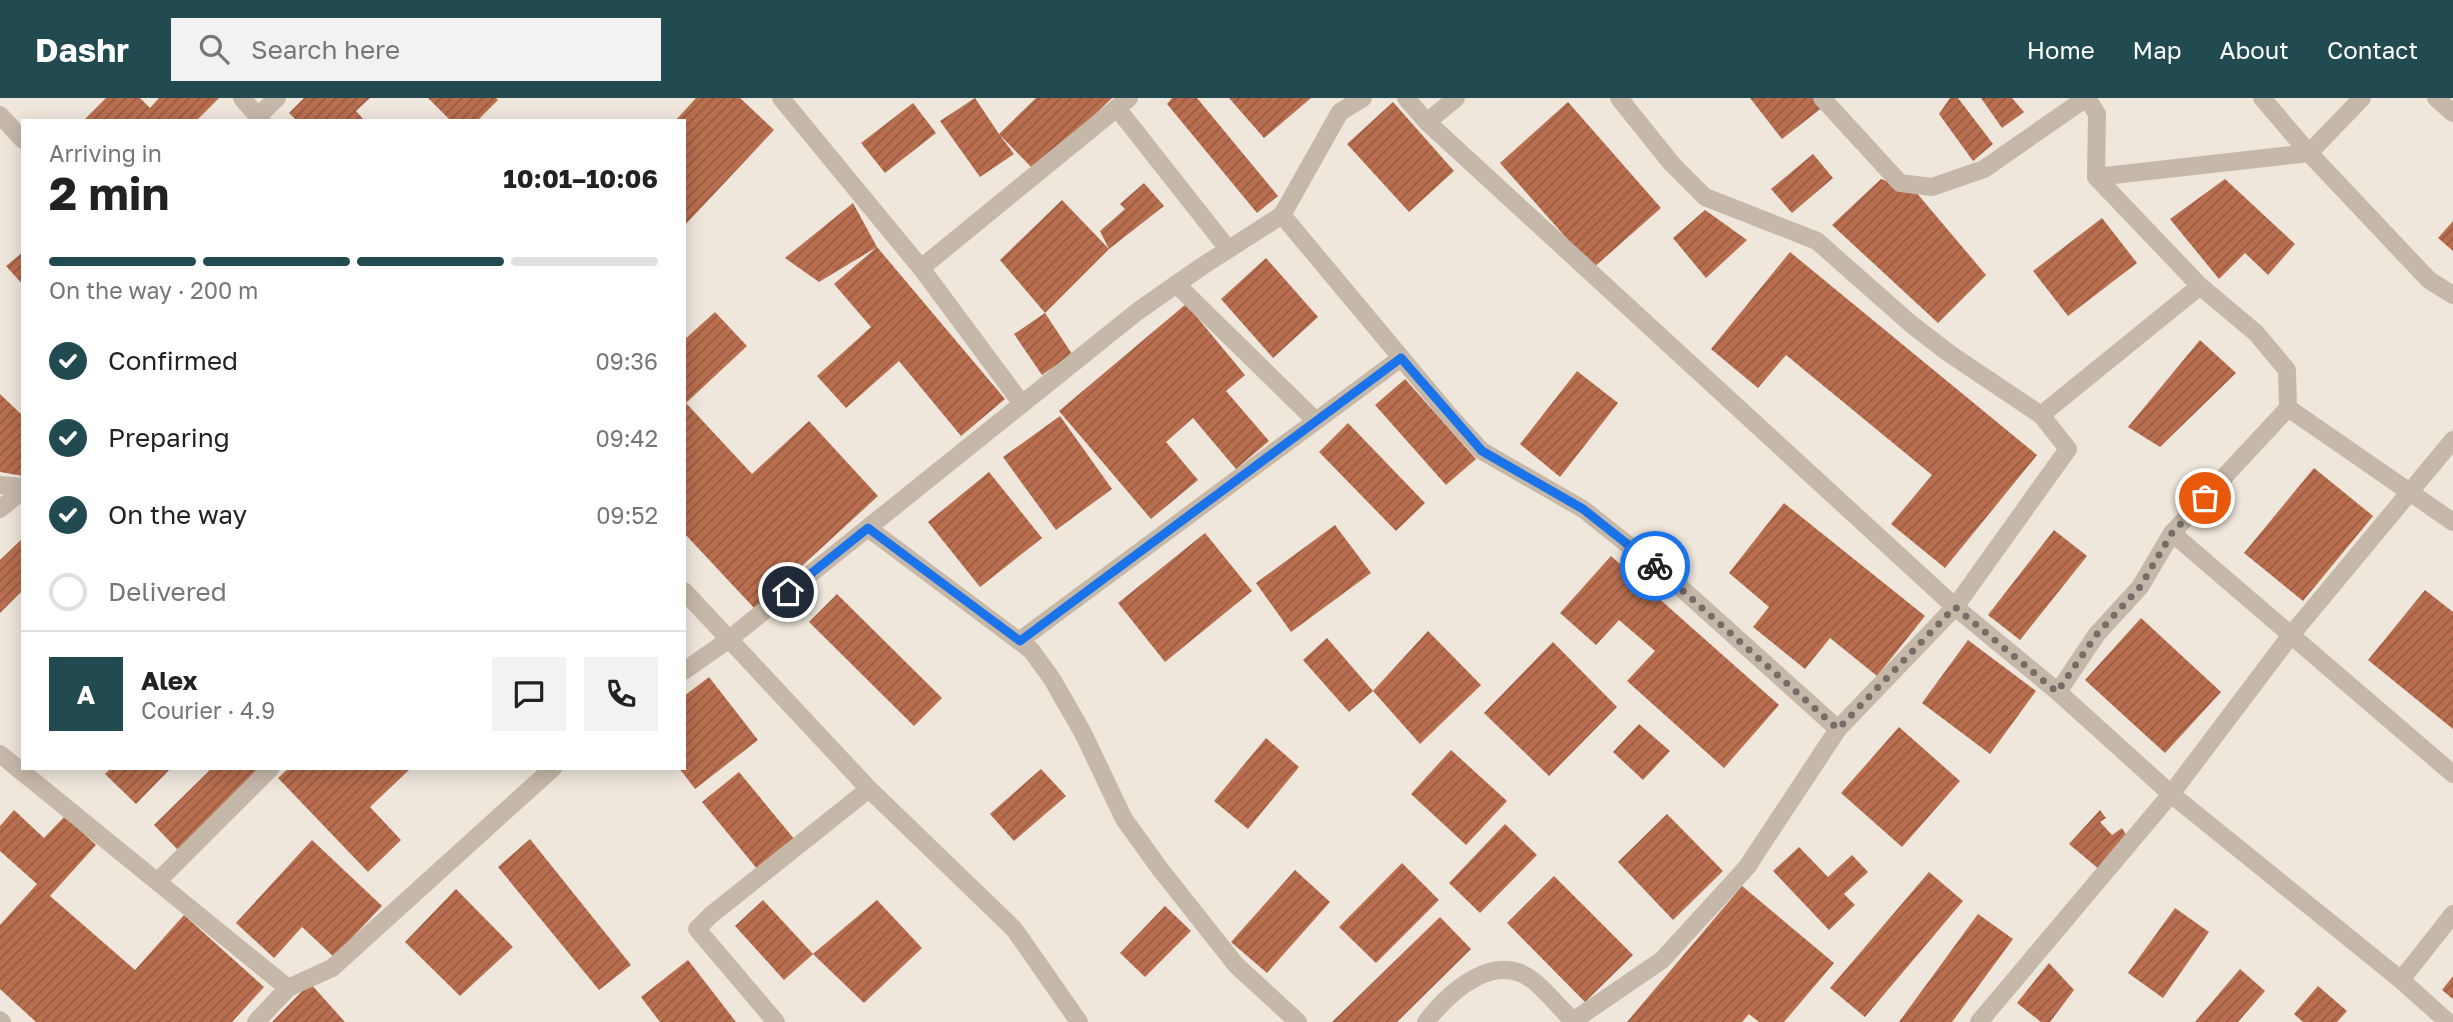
<!DOCTYPE html>
<meta charset="utf-8">
<style>
:root{--surface:#fff;--page:#f2f2f2;--text:#222;--muted:#767676;--line:#e0e0e0;--accent:#224b51}
body{margin:0;font-family:"Golos Text",sans-serif;background:var(--page);color:var(--text);height:100vh;display:flex;flex-direction:column;font-size:26px;white-space:nowrap}
*{box-sizing:border-box;margin:0}
p{font-size:23px;color:var(--muted)}
.icon{flex:none;width:38px;height:38px;fill:none;stroke:currentColor;stroke-width:2;stroke-linecap:round;stroke-linejoin:round}
.map{position:relative;flex:1;overflow:hidden}
.drawer{position:absolute;left:21px;top:21px;width:665px;height:651px;display:flex;flex-direction:column;background:var(--surface);border-radius:0px;box-shadow:0 4px 18px #0003}
.drawer>*{flex:none}
.pin{position:absolute;display:grid;place-items:center;width:60px;height:60px;color:#fff;margin:-30px;border:4px solid #fff;border-radius:50%;box-shadow:0 2px 7px #0007}
.courier{position:absolute;display:grid;place-items:center;width:70px;height:70px;margin:-35px;border:5px solid #1a73e8;border-radius:50%;background:#fff;color:#222;box-shadow:0 2px 9px #0007}
.head em{font-style:normal;font-weight:700}
.head div{display:flex;flex-direction:column-reverse}
.head{display:flex;align-items:center;justify-content:space-between;height:119px;padding:0 28px}
h1{font-size:46px;font-weight:700;line-height:52px}
.bar{display:grid;grid-template-columns:repeat(4,1fr);gap:10px 7px;align-content:center;height:84px;padding:0 28px}
.bar i{height:9px;border-radius:5px;background:var(--line)}
.bar .on{background:var(--accent)}
.bar p{grid-column:span 4}
.line{display:flex;align-items:center;gap:18px;padding:0 28px;border-top:2px solid var(--line)}
.line div{flex:1}
.round{display:grid;place-items:center;flex:none;width:74px;height:74px;border-radius:0px;background:var(--page)}
ol{padding:0 28px;list-style:none}
li{display:flex;align-items:center;gap:21px;height:77px}
li p{margin-inline-start:auto}
li .icon{padding:7px;border-radius:50%;background:var(--accent);color:#fff;stroke-width:4}
li:last-child{color:var(--muted)}
li i{width:38px;height:38px;border:4px solid var(--line);border-radius:50%}
header{display:flex;align-items:center;gap:42px;box-sizing:border-box;height:98px;padding:0 35px;background:var(--accent);color:#fff}
header strong{font-size:33px}
nav{display:flex;gap:38px;margin-inline-start:auto;font-size:24px}
.search{width:490px;height:63px;background:var(--page);display:flex;align-items:center;gap:18px;box-sizing:border-box;padding:0 24px;border-radius:0px;color:var(--muted);font-size:26px}
.map>svg:first-child{display:block}
</style>
<header>
<strong>Dashr</strong>
<div class="search"><svg class="icon" aria-label="search" viewBox="0 0 24 24"><circle cx="10" cy="10" r="6"/><path d="M15 15l6 6"/></svg>Search here</div>
<nav><a>Home</a><a>Map</a><a>About</a><a>Contact</a></nav>
</header>
<div class="map">
<svg width="2453" height="924" viewBox="0 0 2453 924">
<defs>
<pattern id="building-hatch" width="6" height="6" patternUnits="userSpaceOnUse" patternTransform="scale(1.75)"><rect width="6" height="6" fill="#b96f4f"/><path d="M-1 1l2-2M0 6l6-6M5 7l2-2" fill="none" stroke="#975b42"/></pattern>
</defs>
<rect width="100%" height="100%" fill="#efe7dc"/>
<g fill="url(#building-hatch)">
<polygon points="106,0 140,0 150,10 159,0 219,0 196,23 83,23"/>
<polygon points="304,0 370,0 356,13 365,23 297,23 289,15"/>
<polygon points="428,0 496,0 498,2 477,23 451,23"/>
<polygon points="696,0 740,0 774,32 684,128 684,23 675,23"/>
<polygon points="975,0 999,36 1036,0 1112,0 1036,74 999,36 1014,56 980,79 940,23"/>
<polygon points="1172,0 1197,0 1278,98 1257,115 1167,6"/>
<polygon points="1229,0 1311,0 1264,40"/>
<polygon points="1750,0 1816,0 1823,9 1782,41"/>
<polygon points="1950,0 1958,0 1993,46 1973,63 1939,16"/>
<polygon points="1981,0 2012,0 2024,14 2002,30"/>
<polygon points="1393,4 1454,73 1409,114 1347,46"/>
<polygon points="1568,4 1661,110 1593,170 1500,65"/>
<polygon points="913,5 936,35 885,75 861,45"/>
<polygon points="1813,56 1833,80 1792,115 1771,91"/>
<polygon points="1881,81 1915,93 1986,177 1938,225 1832,127"/>
<polygon points="2225,81 2295,146 2268,177 2245,155 2219,181 2170,121"/>
<polygon points="1144,85 1164,108 1109,151 1045,215 1000,162 1062,102 1109,151 1100,133 1125,111 1120,106"/>
<polygon points="853,105 877,149 1005,301 961,338 899,263 846,310 817,278 871,229 834,186 877,149 819,184 785,160"/>
<polygon points="1705,112 1747,142 1706,180 1673,140"/>
<polygon points="2102,120 2137,165 2068,218 2033,173"/>
<polygon points="2453,123 2453,153 2438,140"/>
<polygon points="23,154 23,187 6,168"/>
<polygon points="1790,154 2037,357 1945,470 1891,426 1932,377 1786,257 1758,290 1711,251"/>
<polygon points="1266,160 1318,219 1273,260 1221,201"/>
<polygon points="1186,206 1245,277 1226,293 1269,343 1236,371 1193,320 1166,344 1198,382 1151,421 1059,313"/>
<polygon points="715,214 747,248 686,305 752,376 809,323 878,398 755,511 684,435 684,242"/>
<polygon points="1045,215 1072,256 1042,277 1014,236"/>
<polygon points="2200,242 2236,275 2160,349 2128,329"/>
<polygon points="1577,273 1618,305 1560,379 1520,346"/>
<polygon points="1405,281 1476,361 1446,387 1375,307"/>
<polygon points="0,296 23,318 23,378 0,374"/>
<polygon points="1060,318 1112,391 1056,432 1003,359"/>
<polygon points="1348,325 1425,405 1396,433 1319,354"/>
<polygon points="2314,370 2373,418 2303,503 2244,455"/>
<polygon points="989,374 1042,440 980,489 928,424"/>
<polygon points="1784,405 1925,518 1877,578 1830,540 1805,571 1753,529 1769,509 1729,475"/>
<polygon points="1335,427 1371,475 1291,534 1256,485"/>
<polygon points="2054,432 2087,458 2020,542 1988,517"/>
<polygon points="1205,435 1252,493 1165,564 1118,505"/>
<polygon points="23,440 23,492 0,515 0,462"/>
<polygon points="1611,458 1779,607 1724,670 1627,583 1655,553 1619,522 1596,547 1560,515"/>
<polygon points="2425,492 2453,514 2453,631 2368,562"/>
<polygon points="837,496 942,600 914,628 809,524"/>
<polygon points="2141,520 2221,594 2165,655 2085,582"/>
<polygon points="1428,533 1481,587 1420,646 1373,593"/>
<polygon points="1327,540 1373,593 1349,614 1303,562"/>
<polygon points="1968,542 2036,593 1990,656 1922,605"/>
<polygon points="1553,544 1617,609 1549,678 1484,615"/>
<polygon points="709,579 758,642 695,691 679,670 684,670 684,598"/>
<polygon points="1639,626 1670,653 1643,682 1613,654"/>
<polygon points="1899,629 1960,683 1902,749 1841,695"/>
<polygon points="1266,640 1299,669 1248,731 1214,703"/>
<polygon points="1451,652 1507,703 1466,747 1411,696"/>
<polygon points="111,670 171,670 136,706 105,676"/>
<polygon points="212,670 261,670 178,752 154,727"/>
<polygon points="289,670 411,670 370,709 401,742 368,774 278,680"/>
<polygon points="1041,671 1066,698 1014,743 990,716"/>
<polygon points="739,674 795,742 758,772 702,704"/>
<polygon points="14,712 44,740 65,718 96,747 50,798 135,872 184,817 264,889 232,924 36,924 0,891 0,827 37,786 0,753 0,728"/>
<polygon points="2100,712 2106,720 2100,724 2112,737 2122,730 2127,738 2100,772 2069,746"/>
<polygon points="1667,716 1723,773 1673,822 1618,764"/>
<polygon points="1505,726 1537,757 1480,815 1449,785"/>
<polygon points="530,741 631,867 599,892 498,769"/>
<polygon points="312,742 382,808 334,859 302,829 274,860 236,825"/>
<polygon points="1799,749 1828,779 1852,757 1868,774 1844,796 1855,807 1829,832 1773,773"/>
<polygon points="1402,765 1439,802 1376,865 1339,829"/>
<polygon points="1295,772 1330,804 1267,875 1231,844"/>
<polygon points="1929,774 1963,803 1865,919 1830,890"/>
<polygon points="1554,778 1633,857 1585,904 1507,825"/>
<polygon points="1742,788 1834,865 1784,924 1759,924 1749,916 1742,924 1627,924"/>
<polygon points="456,791 513,849 460,898 405,844"/>
<polygon points="763,802 813,856 784,882 735,828"/>
<polygon points="877,802 922,850 864,905 813,856"/>
<polygon points="1165,808 1191,833 1145,879 1120,855"/>
<polygon points="2175,810 2209,834 2163,900 2128,875"/>
<polygon points="1978,816 2013,841 1952,924 1899,924"/>
<polygon points="1440,819 1471,851 1397,924 1332,924"/>
<polygon points="688,862 736,924 660,924 641,899"/>
<polygon points="2049,865 2074,892 2050,924 2041,924 2017,905"/>
<polygon points="2240,871 2265,893 2238,924 2195,924"/>
<polygon points="2453,878 2453,901 2442,892"/>
<polygon points="310,885 345,924 272,924"/>
<polygon points="2318,888 2347,913 2337,924 2303,924 2294,916"/>
</g>
<g fill="none" stroke-linecap="round" stroke-linejoin="round">
<g stroke="#c6b8a9" stroke-width="18">
<polyline points="242,0 262,23"/>
<polyline points="781,0 921,170 1022,306"/>
<polyline points="1406,0 1427,24 1955,509 2058,594 2171,696 2401,882 2448,924"/>
<polyline points="1619,0 1672,66 1705,99 1817,143 1911,226 1950,256 2041,317"/>
<polyline points="1822,0 1900,85 1932,89 1984,71 2086,0"/>
<polyline points="2087,0 2097,16 2096,79"/>
<polyline points="2262,0 2309,55 2429,182 2453,197"/>
<polyline points="2436,0 2453,15"/>
<polyline points="1117,10 1228,151"/>
<polyline points="0,17 23,42"/>
<polyline points="258,18 277,0"/>
<polyline points="1427,24 1456,0"/>
<polyline points="1282,117 1449,317 1482,353 1583,411 1671,481 1838,631"/>
<polyline points="921,170 1129,0"/>
<polyline points="1176,186 1316,323"/>
<polyline points="2200,188 2256,235 2287,272 2288,310 2453,424"/>
<polyline points="0,387 23,389"/>
<polyline points="0,411 23,392"/>
<polyline points="868,430 1031,552 1052,581 1083,635 1124,721 1160,771 1236,867 1298,924"/>
<polyline points="2172,435 2453,676"/>
<polyline points="684,493 869,691 1014,831 1079,924"/>
<polyline points="1019,543 1401,260"/>
<polyline points="684,573 728,542 1138,213 1201,169 1282,117 1340,14 1363,0"/>
<polyline points="2058,594 2097,536 2140,489 2172,435 2288,310"/>
<polyline points="0,656 288,890"/>
<polyline points="158,783 271,670"/>
<polyline points="2401,882 2453,816"/>
<polyline points="0,922 2,924"/>
<polyline points="256,924 288,890 332,870 553,670"/>
<polyline points="776,924 697,831 711,817 869,691"/>
<path d="M 1426,924 C 1450,893 1496,851 1535,884 C 1549,896 1560,910 1573,923 L 1662,862 L 1747,769 L 1838,631 L 1955,509 L 2068,351 L 2041,317 L 2200,188 L 2096,79 L 2309,55 L 2362,0"/>
<polyline points="1979,924 2171,696 2291,537 2453,342"/>
</g>
</g>
<g fill="none" stroke-linecap="round" stroke-linejoin="round">
<polyline stroke="#756d67" stroke-width="7" stroke-dasharray="0 12.6" points="1655,468 1838,631 1955,509 2057,594 2097,536 2140,489 2172,435 2205,400"/>
<polyline stroke="#1a73e8" stroke-width="9" points="788,494 868,430 1020,543 1401,260 1482,353 1583,411 1655,468"/>
</g>
</svg>
<div class="pin" style="left:2205px;top:400px;background:#ea580c"><svg class="icon" aria-label="bag" viewBox="0 0 24 24"><path d="M5 8h14l-1 12H6zM9 8a3 3 0 0 1 6 0"/></svg></div>
<div class="pin" style="left:788px;top:494px;background:#1f2937"><svg class="icon" aria-label="home" viewBox="0 0 24 24"><path d="M3 11l9-7 9 7M6 9v11h12V9"/></svg></div>
<div class="courier" style="left:1655px;top:468px"><svg class="icon" aria-label="bike" viewBox="0 0 24 24"><circle cx="6" cy="16" r="4"/><circle cx="18" cy="16" r="4"/><path d="M6 16l4-8h5l3 8M10 8l3 8H6M13 5h3"/></svg></div>
<section class="drawer">
<div class="head"><div><h1>2 min</h1><p>Arriving in</p></div><em>10:01–10:06</em></div>
<div class="bar"><i class="on"></i><i class="on"></i><i class="on"></i><i></i><p>On the way · 200 m</p></div>
<ol>
<li><svg class="icon" aria-label="check" viewBox="0 0 24 24"><path d="M5 12l5 5 9-10"/></svg>Confirmed<p>09:36</p></li>
<li><svg class="icon" aria-label="check" viewBox="0 0 24 24"><path d="M5 12l5 5 9-10"/></svg>Preparing<p>09:42</p></li>
<li><svg class="icon" aria-label="check" viewBox="0 0 24 24"><path d="M5 12l5 5 9-10"/></svg>On the way<p>09:52</p></li>
<li><i></i>Delivered</li>
</ol>
<div class="line" style="height:126px"><b class="round" style="background:var(--accent);color:#fff">A</b><div><b>Alex</b><p>Courier · 4.9</p></div><a class="round"><svg class="icon" aria-label="chat" viewBox="0 0 24 24"><path d="M4 5h16v11H9l-5 4z"/></svg></a><a class="round"><svg class="icon" aria-label="phone" viewBox="0 0 24 24"><path d="M5 4h4l2 5-3 2q2 4 5 5l2-3 5 2v4C11 20 4 13 5 4z"/></svg></a></div>
</section>
</div>
